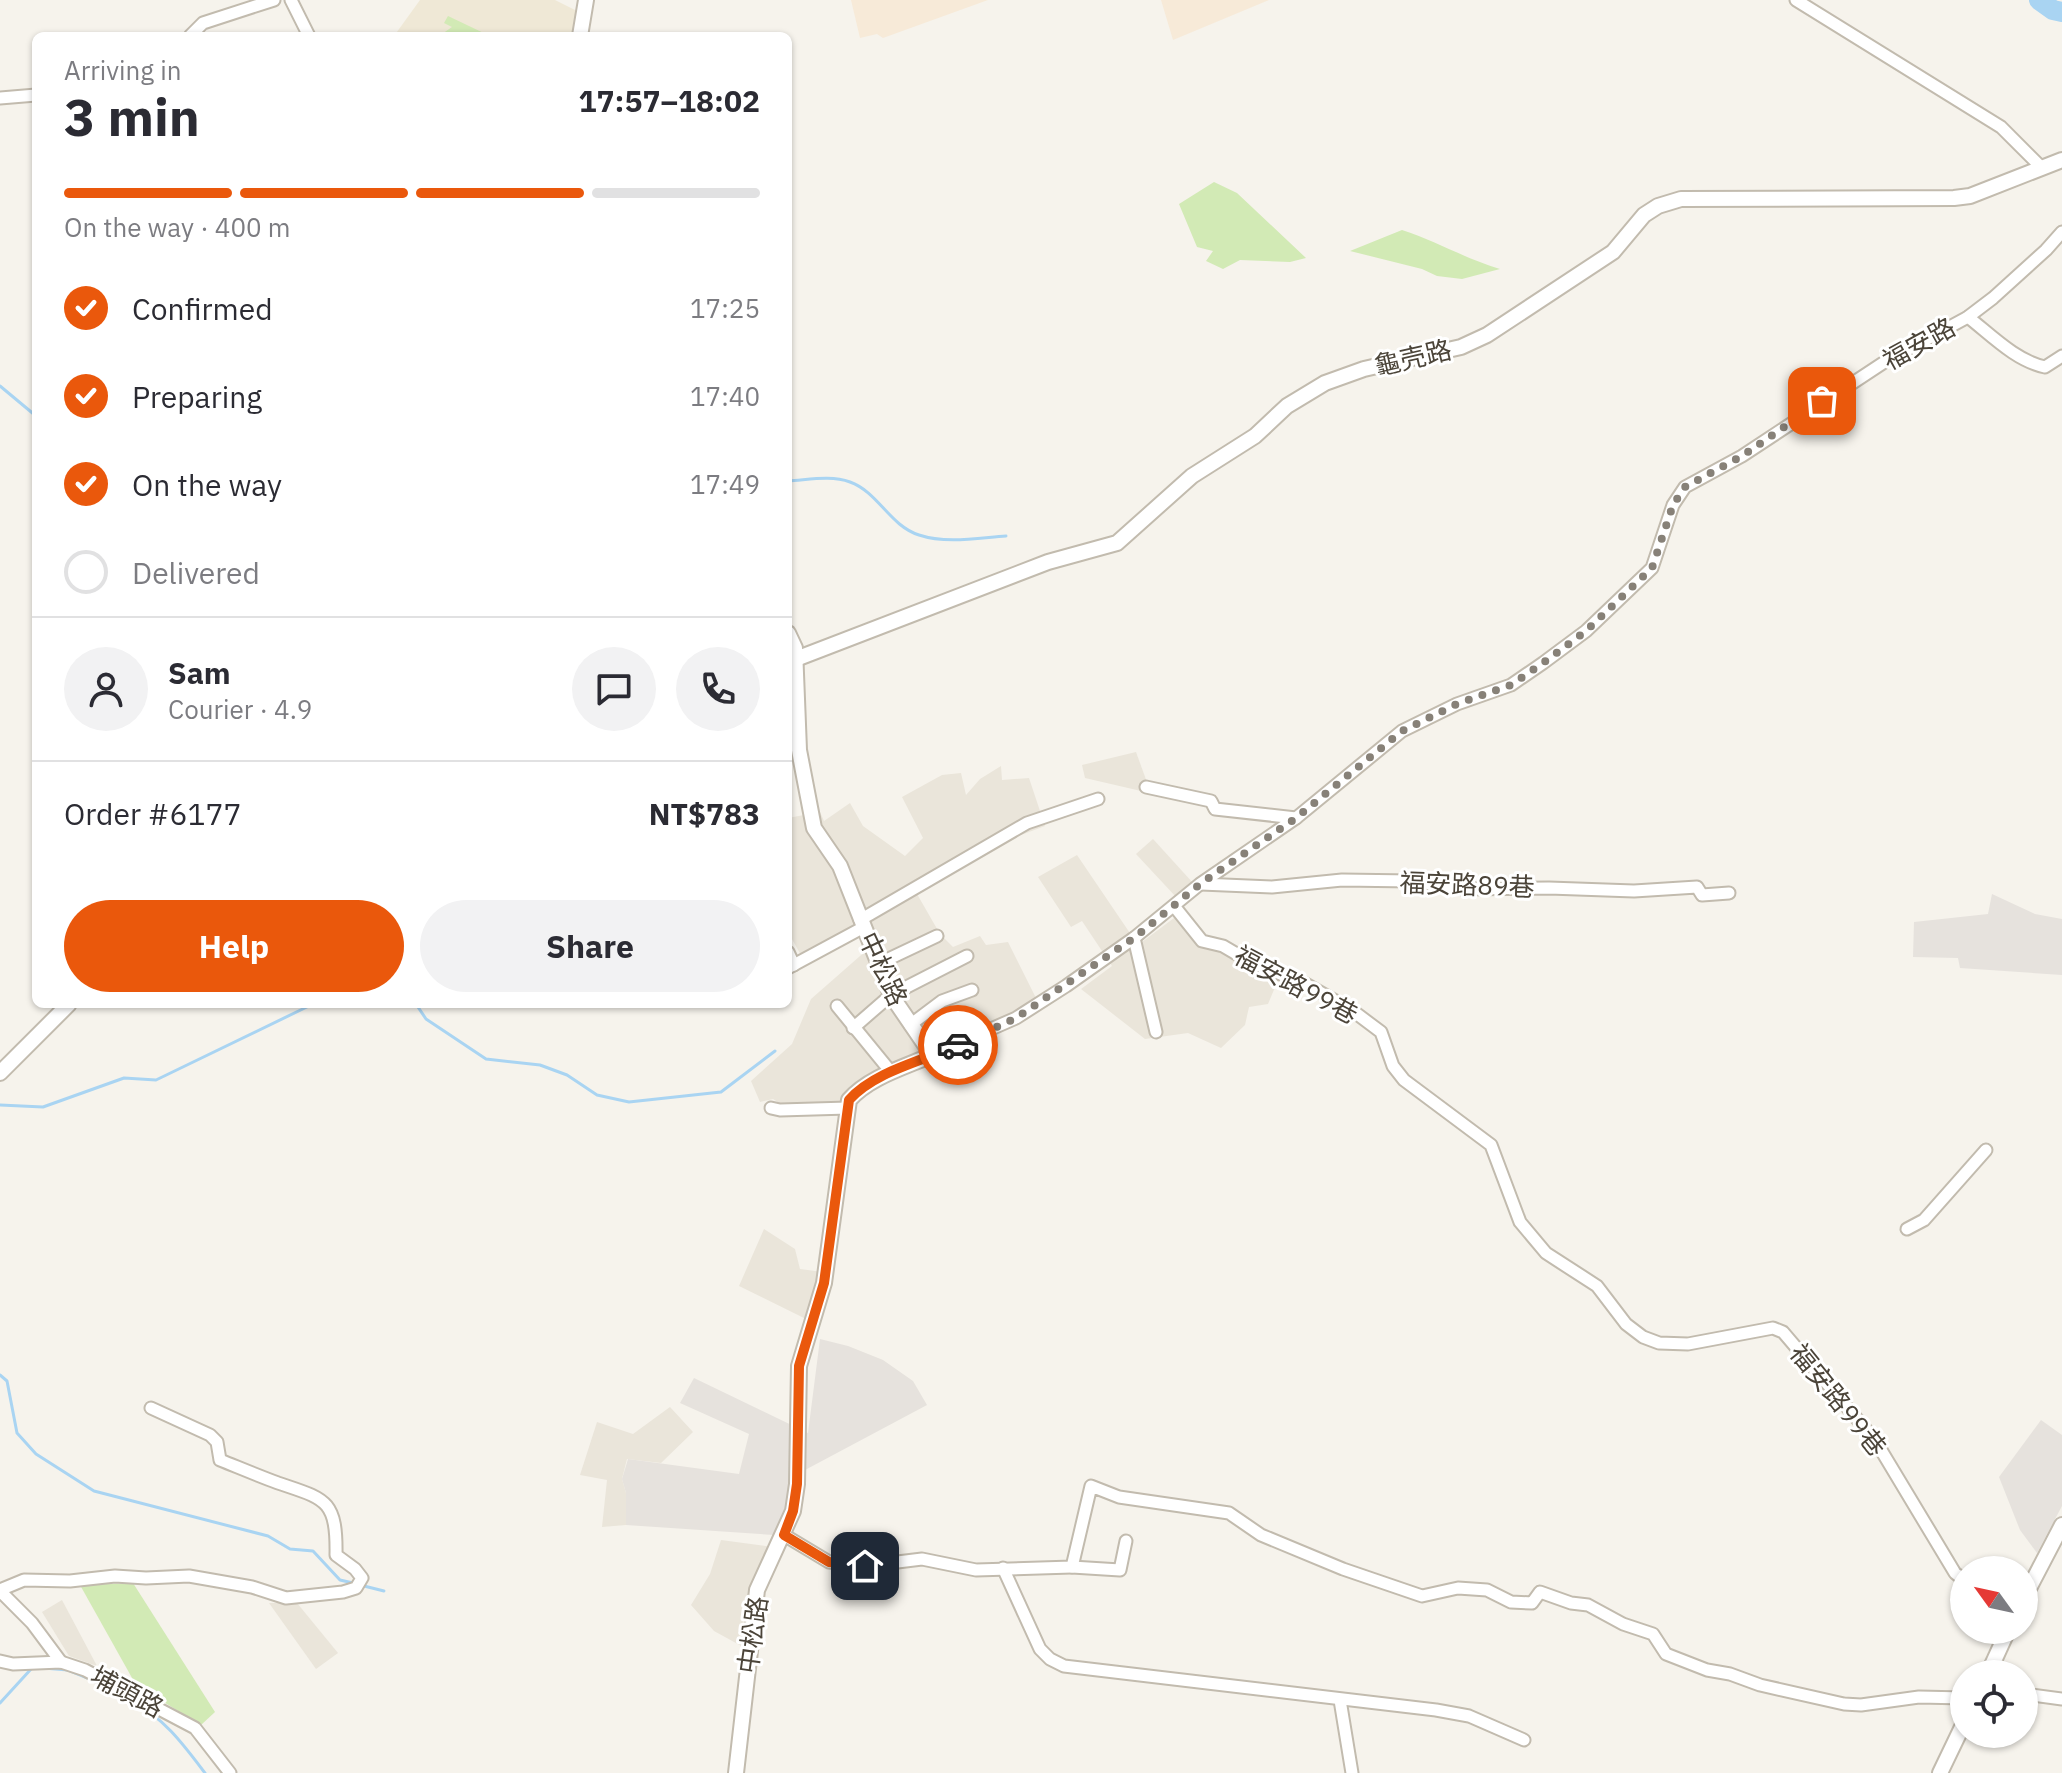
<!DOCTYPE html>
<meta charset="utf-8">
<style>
:root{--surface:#fff;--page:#f2f2f3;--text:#2b2b33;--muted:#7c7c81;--line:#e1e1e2;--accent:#ea580c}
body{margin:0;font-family:"IBM Plex Sans","Noto Sans TC",sans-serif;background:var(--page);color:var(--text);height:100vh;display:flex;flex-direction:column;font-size:30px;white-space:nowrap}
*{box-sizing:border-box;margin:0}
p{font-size:26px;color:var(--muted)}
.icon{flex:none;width:44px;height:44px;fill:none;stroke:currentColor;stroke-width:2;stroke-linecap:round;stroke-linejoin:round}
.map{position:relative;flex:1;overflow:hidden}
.details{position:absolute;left:32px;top:32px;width:760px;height:976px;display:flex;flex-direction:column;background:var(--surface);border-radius:12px;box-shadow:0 2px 6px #0004}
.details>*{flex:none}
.needle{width:52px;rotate:303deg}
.controls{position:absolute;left:1950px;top:1556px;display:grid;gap:16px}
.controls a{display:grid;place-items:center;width:88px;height:88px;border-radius:50%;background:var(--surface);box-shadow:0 2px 6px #0004;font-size:40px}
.pin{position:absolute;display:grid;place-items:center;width:68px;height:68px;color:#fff;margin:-34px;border-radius:16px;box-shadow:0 4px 12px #0006}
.courier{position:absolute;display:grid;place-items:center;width:80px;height:80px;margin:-40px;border:6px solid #ea580c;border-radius:50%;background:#fff;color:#222;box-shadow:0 2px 10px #0007}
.summary em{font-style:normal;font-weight:700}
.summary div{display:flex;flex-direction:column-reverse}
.summary{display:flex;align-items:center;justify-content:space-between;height:136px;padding:0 32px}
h1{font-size:52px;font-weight:700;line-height:60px}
.bar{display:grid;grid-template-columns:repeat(4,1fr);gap:12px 8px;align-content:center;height:96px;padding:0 32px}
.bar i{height:10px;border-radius:6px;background:var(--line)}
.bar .selected{background:var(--accent)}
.bar p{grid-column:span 4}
.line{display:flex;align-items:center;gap:20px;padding:0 32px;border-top:2px solid var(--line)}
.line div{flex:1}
.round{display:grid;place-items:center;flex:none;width:84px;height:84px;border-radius:42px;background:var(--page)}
ol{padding:0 32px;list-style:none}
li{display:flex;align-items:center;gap:24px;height:88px}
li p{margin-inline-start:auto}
li .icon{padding:8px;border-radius:50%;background:var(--accent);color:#fff;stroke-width:4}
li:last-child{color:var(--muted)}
li i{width:44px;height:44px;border:4px solid var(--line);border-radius:50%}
.button{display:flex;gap:16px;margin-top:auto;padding:16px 32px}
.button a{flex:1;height:92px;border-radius:48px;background:var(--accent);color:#fff;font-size:32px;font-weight:700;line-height:92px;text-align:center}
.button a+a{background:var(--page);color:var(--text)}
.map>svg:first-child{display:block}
</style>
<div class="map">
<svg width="2062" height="1773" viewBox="0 0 2062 1773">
<rect width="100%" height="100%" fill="#f6f3ec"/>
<g fill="#eae5da">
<polygon points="1136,752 1148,785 1141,791 1085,778 1082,765"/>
<polygon points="1001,766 1002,780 1029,778 1045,826 1021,835 1008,833 917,894 940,934 953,947 980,936 986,945 1008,942 1038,1002 855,1085 848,1090 844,1112 793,1112 773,1099 760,1102 751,1081 792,1044 811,999 868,949 857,926 802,957 788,932 788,818 820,812 824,821 850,803 863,826 905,856 923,838 902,797 942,775 961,773 966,795 980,779"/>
<polygon points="1153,839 1193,883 1177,898 1136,854"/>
<polygon points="1077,855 1138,945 1174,918 1201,947 1233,955 1278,980 1268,1004 1249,1007 1245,1025 1221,1048 1188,1033 1145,1039 1081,989 1112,966 1082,921 1071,927 1038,877"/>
<polygon points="764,1229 795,1249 800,1269 823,1272 810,1321 739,1286"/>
<polygon points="670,1407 693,1432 661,1463 627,1459 622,1479 626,1493 626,1525 602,1527 607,1480 580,1475 597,1422 633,1434"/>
<polygon points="721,1540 773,1547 745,1648 714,1631 691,1605 710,1574"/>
<polygon points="62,1600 97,1666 69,1656 42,1612"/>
<polygon points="269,1603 297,1603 338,1653 316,1669"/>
</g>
<g fill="#f7ead8">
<polygon points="851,0 988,0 883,38 877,34 860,38"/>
<polygon points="1161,0 1269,0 1173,40"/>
</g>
<g fill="#e6e2dd">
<polygon points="1992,894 2035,914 2062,919 2062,975 1960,968 1958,958 1913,957 1914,922 1988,914"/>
<polygon points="820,1339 848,1346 883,1360 913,1381 927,1405 790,1478 790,1499 774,1535 626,1525 626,1493 622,1479 628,1459 739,1474 749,1434 680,1403 694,1378 808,1433"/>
<polygon points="2041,1420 2062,1435 2062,1506 2037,1553 2020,1530 1999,1477"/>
</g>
<polygon fill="#efe8d6" points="420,0 555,0 585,15 581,36 394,36"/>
<g fill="#d2eab5">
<polygon points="448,16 490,36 439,36 452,27 444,23"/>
<polygon points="1214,182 1237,193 1306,258 1290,262 1240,260 1223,269 1206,261 1213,251 1197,247 1179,204"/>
<path d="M 1402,230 C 1436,241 1466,259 1500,269 L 1462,279 L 1437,276 L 1422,269 L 1350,251 Z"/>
<polygon points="133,1583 215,1712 201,1725 136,1685 80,1585"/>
</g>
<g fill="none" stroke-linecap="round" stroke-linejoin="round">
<g stroke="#a9d4f2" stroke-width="3">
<polyline points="0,386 36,416"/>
<path d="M 788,481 C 808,480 831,475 850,482 C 878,492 890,526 919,535 C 946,544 978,538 1006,536"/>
<polyline points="416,1004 426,1019 486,1059 540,1065 567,1075 597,1095 629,1102 721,1092 775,1051"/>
<polyline points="0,1105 43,1107 124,1078 156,1080 313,1004"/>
<polyline points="0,1375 7,1381 17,1433 36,1454 94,1491 268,1536 290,1549 313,1551 340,1580 353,1583"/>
<polyline points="360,1585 384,1591"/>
<polyline points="43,1668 68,1670 90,1679"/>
<path d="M 132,1701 C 165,1719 183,1744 205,1773"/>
<polyline points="0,1703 32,1668"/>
</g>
<polyline stroke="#a9d4f2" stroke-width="20" points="2039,0 2053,10 2062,12"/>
<defs>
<g id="minor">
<polyline points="291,0 309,36"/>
<polyline points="1796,0 2001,127 2042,168"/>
<polyline points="190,36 203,23 274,0"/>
<polyline points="0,98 36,95"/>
<path d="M 1968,317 C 1991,335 2016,361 2045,367 L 2062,356"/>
<polyline points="1146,787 1211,801 1215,809 1296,818"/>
<polyline points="1201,884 1272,887 1342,880 1412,881 1464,889 1549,888 1634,891 1697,887 1702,895 1729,893"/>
<polyline points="1174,906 1202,941 1223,946 1252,963 1304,983 1353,1011 1381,1032 1393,1066 1404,1080 1491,1145 1520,1222 1546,1253 1597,1286 1626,1324 1643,1337 1659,1343 1688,1344 1773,1328 1783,1332 1875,1440 1955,1573 1964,1580"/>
<polyline points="860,920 1027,823 1098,799"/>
<polyline points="1134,938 1156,1032"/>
<polyline points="788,952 794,965"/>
<polyline points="880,963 937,936"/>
<polyline points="788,968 864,927"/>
<polyline points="837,1006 891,1072"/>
<polyline points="910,1025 942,1001 972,990"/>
<polyline points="853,1028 891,995 967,956"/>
<polyline points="932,1055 1016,1018 1066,986 1134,938 1200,884 1296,818 1402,731 1457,704 1511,685 1543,663 1586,631 1652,568 1673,505 1685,487 1742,456 1883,363 1968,317 1993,298 2046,250 2062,232"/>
<polyline points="771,1108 780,1110 848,1108"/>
<polyline points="1907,1229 1924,1220 1986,1150"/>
<polyline points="784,1535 829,1562 865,1566 922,1559 976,1570 1072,1567 1091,1486 1119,1497 1229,1513 1261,1535 1343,1569 1422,1596 1458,1588 1487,1590 1511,1602 1532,1603 1540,1592 1571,1603 1588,1605 1623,1624 1653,1634 1666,1654 1707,1670 1730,1674 1760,1685 1844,1704 1861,1705 1919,1697 1964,1698"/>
<polyline points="1072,1567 1120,1570 1126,1541"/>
<polyline points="1003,1568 1040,1649 1050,1659 1064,1666 1436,1710 1469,1716 1524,1740"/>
<path d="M 0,1590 L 24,1580 L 70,1581 L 115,1576 L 146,1578 L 189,1576 L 252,1587 L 286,1598 L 343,1592 L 356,1588 L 362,1578 L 355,1569 L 336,1555 C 337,1499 325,1499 278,1483 C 259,1476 240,1468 220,1460 L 217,1442 L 210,1435 L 151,1408"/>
<polyline points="0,1591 32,1623 61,1662"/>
<polyline points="0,1661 13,1664 61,1662 85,1670 195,1728 230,1773"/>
<polyline points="2024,1694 2062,1699"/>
<polyline points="1340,1700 1352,1773"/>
</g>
<g id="tertiary">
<polyline points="580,36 586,0"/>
<polyline points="788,662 1048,562 1117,543 1192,476 1255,436 1287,406 1325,383 1364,369 1461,347 1487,335 1613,252 1644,215 1658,206 1681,199 1954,198 1970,196 2062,160"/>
<polyline points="0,1073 69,1004"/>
<polyline points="2024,1598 2062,1525"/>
<polyline points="1988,1674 2008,1630"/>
<path d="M 736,1773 L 757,1590 L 793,1511 L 797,1484 L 799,1366 L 824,1283 L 849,1100 C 869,1077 905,1067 932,1055 L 891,995 L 840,866 L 814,828 L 799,750 L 795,648 L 788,633"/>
<polyline points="1940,1773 1964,1723"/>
</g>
</defs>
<use href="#minor" stroke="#c2bbae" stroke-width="15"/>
<use href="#tertiary" stroke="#c2bbae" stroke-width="18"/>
<use href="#minor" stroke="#fff" stroke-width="11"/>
<use href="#tertiary" stroke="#fff" stroke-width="14"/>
</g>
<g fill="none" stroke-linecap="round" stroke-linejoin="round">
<polyline stroke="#878178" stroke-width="8" stroke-dasharray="0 14.4" points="958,1045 1016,1018 1134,938 1200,884 1296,818 1402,731 1457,704 1511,685 1543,663 1586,631 1652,568 1673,505 1685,487 1742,456 1822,401"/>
<path stroke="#ea580c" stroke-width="10" d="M 865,1566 L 829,1562 L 784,1535 L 793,1511 L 797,1484 L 799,1366 L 824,1283 L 849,1100 C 875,1071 923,1061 958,1045"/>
</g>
<g text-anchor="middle" stroke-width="6" stroke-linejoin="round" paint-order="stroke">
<g font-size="26" fill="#4b4439" stroke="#fff">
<text transform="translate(1919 344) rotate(-29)" y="9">福安路</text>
<text transform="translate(1413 358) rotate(-13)" y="9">龜壳路</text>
<text transform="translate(1467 885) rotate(2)" y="9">福安路89巷</text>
<text transform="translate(883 969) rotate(65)" y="9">中松路</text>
<text transform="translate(1296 985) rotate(28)" y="9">福安路99巷</text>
<text transform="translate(1838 1400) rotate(51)" y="9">福安路99巷</text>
<text transform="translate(753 1635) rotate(-82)" y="9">中松路</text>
<text transform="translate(127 1692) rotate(28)" y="9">埔頭路</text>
</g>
</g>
</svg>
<div class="controls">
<a><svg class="needle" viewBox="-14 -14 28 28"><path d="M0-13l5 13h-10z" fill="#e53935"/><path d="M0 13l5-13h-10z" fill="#7c7c81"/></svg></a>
<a><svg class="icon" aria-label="locate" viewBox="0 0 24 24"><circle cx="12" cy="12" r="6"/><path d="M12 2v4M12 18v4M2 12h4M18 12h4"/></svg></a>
</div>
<div class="pin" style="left:1822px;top:401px;background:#ea580c"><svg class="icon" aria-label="bag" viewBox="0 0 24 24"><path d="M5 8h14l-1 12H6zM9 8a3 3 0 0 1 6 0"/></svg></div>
<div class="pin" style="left:865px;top:1566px;background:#1f2937"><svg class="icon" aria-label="home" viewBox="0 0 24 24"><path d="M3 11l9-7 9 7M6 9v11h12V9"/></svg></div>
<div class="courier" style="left:958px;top:1045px"><svg class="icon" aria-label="car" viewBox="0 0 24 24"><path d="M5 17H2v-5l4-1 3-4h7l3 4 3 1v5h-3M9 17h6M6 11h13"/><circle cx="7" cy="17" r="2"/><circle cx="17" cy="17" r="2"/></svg></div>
<section class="details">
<div class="summary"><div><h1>3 min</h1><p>Arriving in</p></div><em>17:57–18:02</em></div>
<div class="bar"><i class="selected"></i><i class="selected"></i><i class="selected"></i><i></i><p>On the way · 400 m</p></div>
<ol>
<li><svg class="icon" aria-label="check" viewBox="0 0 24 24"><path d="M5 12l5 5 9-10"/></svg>Confirmed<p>17:25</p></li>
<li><svg class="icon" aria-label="check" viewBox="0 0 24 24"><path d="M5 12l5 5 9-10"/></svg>Preparing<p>17:40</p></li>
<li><svg class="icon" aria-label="check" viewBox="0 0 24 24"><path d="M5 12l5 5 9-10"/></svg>On the way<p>17:49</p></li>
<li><i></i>Delivered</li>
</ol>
<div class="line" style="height:144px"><a class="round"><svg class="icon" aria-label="person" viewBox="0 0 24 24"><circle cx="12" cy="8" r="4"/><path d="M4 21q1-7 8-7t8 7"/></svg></a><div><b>Sam</b><p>Courier · 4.9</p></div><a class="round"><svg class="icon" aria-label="chat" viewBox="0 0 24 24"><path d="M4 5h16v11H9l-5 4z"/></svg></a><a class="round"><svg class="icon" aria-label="phone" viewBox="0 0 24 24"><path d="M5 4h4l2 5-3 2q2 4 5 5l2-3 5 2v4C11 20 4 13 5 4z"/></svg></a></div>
<div class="line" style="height:104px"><div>Order #6177</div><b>NT$783</b></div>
<div class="button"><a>Help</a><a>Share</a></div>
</section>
</div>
